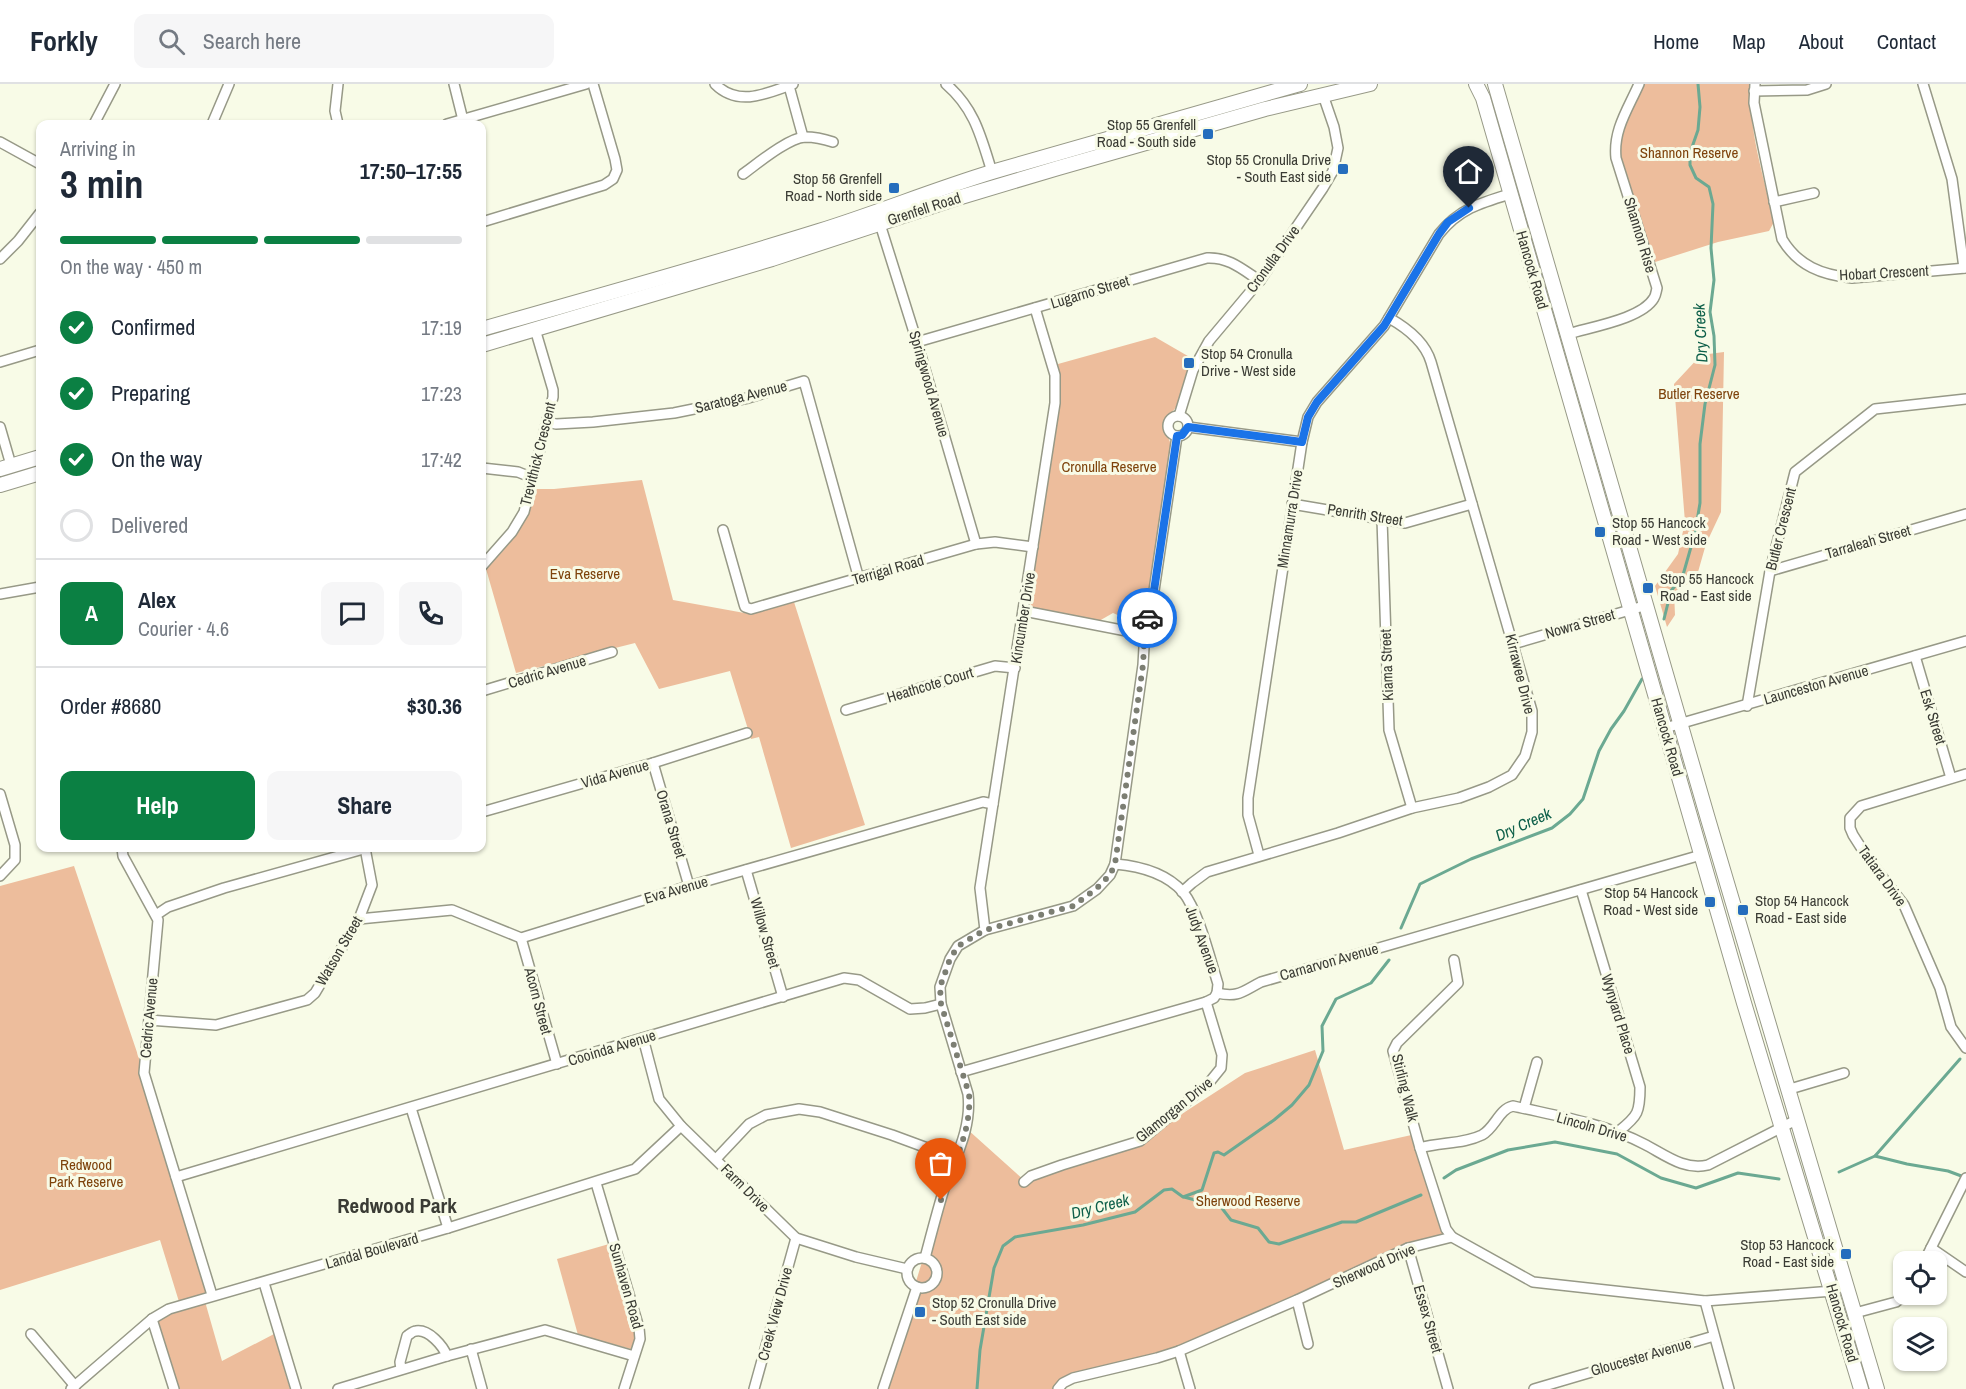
<!DOCTYPE html>
<meta charset="utf-8">
<style>
:root{--surface:#fff;--page:#f6f6f7;--text:#1f2937;--muted:#747a83;--line:#e0e1e3;--accent:#0b8043}
body{margin:0;font-family:"Archivo Narrow",sans-serif;background:var(--page);color:var(--text);height:100vh;display:flex;flex-direction:column;font-size:22px;white-space:nowrap}
*{box-sizing:border-box;margin:0}
p{font-size:20px;color:var(--muted)}
.icon{flex:none;width:33px;height:33px;fill:none;stroke:currentColor;stroke-width:2;stroke-linecap:round;stroke-linejoin:round}
.map{position:relative;flex:1;overflow:hidden}
.details{position:absolute;left:36px;top:36px;width:450px;height:732px;display:flex;flex-direction:column;background:var(--surface);border-radius:12px;box-shadow:0 2px 4px #0004}
.details>*{flex:none}
.buttons{position:absolute;left:1893px;top:1167px;display:grid;gap:12px}
.buttons a{display:grid;place-items:center;width:54px;height:54px;border-radius:12px;background:var(--surface);box-shadow:0 2px 4px #0004;font-size:30px}
.pin{position:absolute;display:grid;place-items:center;width:51px;height:51px;color:#fff;margin:-62px -26px;border-radius:50% 50% 50% 0;rotate:-45deg;box-shadow:0 0 6px #0007}
.pin .icon{rotate:45deg}
.courier{position:absolute;display:grid;place-items:center;width:60px;height:60px;margin:-30px;border:4px solid #1a73e8;border-radius:50%;background:#fff;color:#222;box-shadow:0 2px 8px #0007}
.headline em{font-style:normal;font-weight:800}
.headline div{display:flex;flex-direction:column-reverse}
.headline{display:flex;align-items:center;justify-content:space-between;height:102px;padding:0 24px}
h1{font-size:39px;font-weight:800;line-height:45px}
.bar{display:grid;grid-template-columns:repeat(4,1fr);gap:9px 6px;align-content:center;height:72px;padding:0 24px}
.bar i{height:8px;border-radius:4px;background:var(--line)}
.bar .active{background:var(--accent)}
.bar p{grid-column:span 4}
.line{display:flex;align-items:center;gap:15px;padding:0 24px;border-top:2px solid var(--line)}
.line div{flex:1}
.round{display:grid;place-items:center;flex:none;width:63px;height:63px;border-radius:12px;background:var(--page)}
ol{padding:0 24px;list-style:none}
li{display:flex;align-items:center;gap:18px;height:66px}
li p{margin-inline-start:auto}
li .icon{padding:6px;border-radius:50%;background:var(--accent);color:#fff;stroke-width:4}
li:last-child{color:var(--muted)}
li i{width:33px;height:33px;border:3px solid var(--line);border-radius:50%}
.button{display:flex;gap:12px;margin-top:auto;padding:12px 24px}
.button a{flex:1;height:69px;border-radius:12px;background:var(--accent);color:#fff;font-size:24px;font-weight:800;line-height:69px;text-align:center}
.button a+a{background:var(--page);color:var(--text)}
header{display:flex;align-items:center;gap:36px;box-sizing:border-box;height:84px;padding:0 30px;background:var(--surface);border-bottom:2px solid var(--line)}
header strong{font-size:28px}
nav{display:flex;gap:33px;margin-inline-start:auto;font-size:21px}
.search{width:420px;height:54px;background:var(--page);display:flex;align-items:center;gap:15px;box-sizing:border-box;padding:0 21px;border-radius:12px;color:var(--muted);font-size:22px}
.map>svg:first-child{display:block}
</style>
<header>
<strong>Forkly</strong>
<div class="search"><svg class="icon" aria-label="search" viewBox="0 0 24 24"><circle cx="10" cy="10" r="6"/><path d="M15 15l6 6"/></svg>Search here</div>
<nav><a>Home</a><a>Map</a><a>About</a><a>Contact</a></nav>
</header>
<div class="map">
<svg width="1966" height="1305" viewBox="0 0 1966 1305">
<rect width="100%" height="100%" fill="#f8fbe7"/>
<g fill="#edbd9c">
<path d="M 1644,0 L 1751,0 C 1748,46 1764,93 1774,138 L 1769,147 L 1718,158 L 1652,179 L 1619,73 L 1620,47 Z"/>
<polygon points="1155,253 1193,275 1185,295 1176,323 1165,338 1165,346 1170,358 1170,371 1147,522 1137,545 1120,541 1120,532 1113,529 1099,537 1035,525 1031,522 1029,514 1060,313 1058,280"/>
<polygon points="1724,268 1721,428 1706,460 1696,495 1674,508 1675,531 1667,543 1655,502 1678,470 1685,438 1674,300 1701,271"/>
<path d="M 642,396 L 673,516 L 750,530 L 794,518 L 865,741 L 791,764 L 759,653 L 751,655 L 730,587 L 659,605 L 635,559 L 516,589 L 486,485 C 513,457 525,443 535,405 L 554,405 Z"/>
<polygon points="74,782 144,989 212,1211 204,1214 222,1277 274,1250 290,1305 174,1305 152,1235 180,1221 160,1156 0,1206 0,802"/>
<polygon points="1315,966 1344,1066 1416,1050 1452,1153 1408,1164 1179,1267 1073,1294 1061,1305 883,1305 941,1116 967,1045 1025,1097 1140,1057 1245,989"/>
<polygon points="609,1160 635,1243 635,1254 631,1265 578,1251 557,1175"/>
</g>
<g fill="none" stroke-linecap="round" stroke-linejoin="round">
<g stroke="#6ba992" stroke-width="3">
<polyline points="1664,535 1671,507 1683,491 1695,449 1700,419 1700,360 1705,320 1715,281 1714,252 1710,228 1714,196 1711,164 1713,120 1709,103 1696,94 1690,81 1690,69 1698,46 1700,23 1698,0"/>
<polyline points="1401,844 1420,800 1471,775 1552,744 1570,730 1583,715 1599,667 1611,645 1624,627 1642,595"/>
<polyline points="1875,1072 1907,1080 1948,1087 1964,1093"/>
<polyline points="1839,1088 1875,1072 1960,975"/>
<polyline points="1444,1094 1456,1086 1508,1066 1555,1058 1617,1070 1661,1094 1696,1104 1738,1089 1779,1095"/>
<polyline points="1184,1113 1221,1123 1231,1136 1258,1144 1269,1158 1279,1160 1342,1138 1356,1138 1421,1111"/>
<polyline points="977,1305 980,1266 994,1184 1003,1162 1015,1153 1083,1141 1135,1128 1164,1106 1172,1105 1183,1113 1202,1106 1214,1069 1218,1068 1224,1071 1274,1036 1292,1021 1309,1001 1323,967 1322,942 1336,915 1371,899 1389,876"/>
</g>
<defs>
<g id="minor">
<polyline points="454,0 463,36"/>
<path d="M 715,0 C 738,23 766,10 793,0"/>
<path d="M 946,0 C 975,25 981,53 992,88"/>
<path d="M 1755,0 L 1754,19 L 1782,155 C 1798,182 1822,191 1852,194 L 1966,184"/>
<polyline points="1923,0 1952,95 1964,184"/>
<polyline points="789,2 803,53"/>
<polyline points="1754,7 1807,6 1826,0"/>
<polyline points="94,40 115,0"/>
<polyline points="212,40 229,0"/>
<polyline points="338,40 335,27 338,0"/>
<polyline points="447,40 586,0"/>
<polyline points="0,58 40,80"/>
<path d="M 743,90 C 757,80 788,54 805,53 C 814,53 824,55 833,58"/>
<polyline points="1774,118 1814,109"/>
<polyline points="482,138 604,101 613,95 617,86 615,75 593,0"/>
<polyline points="880,140 917,258 976,460"/>
<polyline points="0,175 18,157 40,129"/>
<path d="M 1568,250 C 1590,243 1642,235 1654,214 C 1656,211 1656,208 1657,204 L 1616,74 C 1613,46 1628,25 1639,0"/>
<path d="M 917,258 L 1207,174 C 1229,173 1242,185 1260,197"/>
<polyline points="0,278 40,266"/>
<polyline points="1179,332 1193,286 1209,257 1261,195 1323,104 1333,87 1338,64 1334,43 1323,11"/>
<circle cx="1178" cy="342" r="10"/>
<polyline points="547,338 556,340 593,338 674,329 748,314 804,297 859,495"/>
<polyline points="0,343 11,381"/>
<polyline points="1188,343 1302,358"/>
<polyline points="482,384 518,388 533,394"/>
<polyline points="1292,420 1405,439 1472,420"/>
<polyline points="1382,435 1389,646 1412,724"/>
<polyline points="723,446 744,520 745,523 751,525 976,460 995,458 1033,463"/>
<polyline points="482,482 512,448 524,428 553,313 553,306 535,245"/>
<polyline points="1770,487 1966,430"/>
<polyline points="0,510 40,503"/>
<polyline points="1024,527 1142,550"/>
<polyline points="1513,560 1647,521"/>
<polyline points="1915,572 1951,694"/>
<polyline points="482,607 612,568"/>
<polyline points="1747,622 1770,487 1795,388 1875,325 1966,315"/>
<polyline points="846,626 995,582 1015,584"/>
<polyline points="1665,644 1966,557"/>
<polyline points="653,679 689,802"/>
<polyline points="1966,690 1861,722 1850,734 1850,744 1853,751 1869,776 1904,821 1940,904 1951,943 1966,964"/>
<polyline points="0,710 15,761 15,776 0,792"/>
<polyline points="482,728 653,679 747,649"/>
<polyline points="122,764 123,772 158,836 144,989 212,1211"/>
<path d="M 1259,771 L 1248,731 L 1248,714 L 1302,358 L 1308,333 L 1317,318 L 1384,242 L 1439,150 C 1459,125 1480,119 1510,110"/>
<path d="M 1115,780 C 1139,782 1166,789 1183,808 C 1199,828 1210,875 1218,900 L 1217,909"/>
<polyline points="746,786 783,913"/>
<path d="M 1581,806 L 1640,1003 C 1640,1028 1638,1032 1619,1047"/>
<path d="M 1182,808 L 1192,799 L 1207,788 L 1338,749 L 1412,724 L 1459,714 L 1489,703 L 1512,691 L 1525,672 L 1532,648 L 1532,627 L 1431,278 C 1425,258 1407,244 1389,234"/>
<polyline points="156,831 168,823 224,804 367,764"/>
<polyline points="359,835 452,826 521,854 689,802 983,718 993,720"/>
<polyline points="985,846 980,804 1055,319 1055,291 1035,224"/>
<polyline points="521,854 557,980"/>
<polyline points="149,936 216,941 307,916 315,909 359,835 372,801 365,764"/>
<polyline points="643,954 659,1015 681,1042 796,1154 856,1173 907,1185"/>
<path d="M 961,988 L 1206,918 L 1214,914 L 1217,909 C 1239,914 1243,907 1261,898 L 1701,771"/>
<polyline points="1790,1005 1844,989"/>
<polyline points="411,1024 448,1144"/>
<polyline points="1524,1024 1537,978"/>
<path d="M 1420,1064 C 1441,1058 1464,1060 1482,1051 C 1495,1044 1499,1025 1513,1022 C 1557,1032 1604,1039 1644,1060 C 1664,1070 1684,1087 1708,1081 L 1798,1035"/>
<polyline points="716,1075 749,1040 766,1031 799,1025 820,1028 892,1051 957,1075"/>
<polyline points="176,1093 844,894 859,896 910,925 925,924 941,920"/>
<polyline points="1024,1098 1031,1092 1062,1081 1140,1057 1208,1000 1221,984 1222,971 1206,918"/>
<polyline points="596,1099 639,1244 640,1255 624,1305"/>
<polyline points="1452,1153 1446,1145 1420,1064 1393,967 1397,959 1458,899 1454,876"/>
<polyline points="1408,1164 1448,1305"/>
<polyline points="1931,1164 1966,1188"/>
<circle cx="922" cy="1189" r="15"/>
<path d="M 925,1174 C 931,1151 937,1128 944,1105 C 955,1074 972,1045 968,1010 L 941,920 L 940,903 L 950,875 L 958,862 L 985,846 L 1073,822 L 1097,805 L 1110,791 L 1115,780 L 1143,581 L 1144,563 L 1142,550 L 1152,520 L 1177,352"/>
<polyline points="1924,1178 1966,1094"/>
<polyline points="264,1199 296,1305"/>
<polyline points="1297,1216 1308,1260"/>
<polyline points="1705,1217 1729,1305"/>
<polyline points="1855,1229 1896,1218 1906,1210"/>
<polyline points="152,1235 174,1305"/>
<polyline points="31,1250 75,1302"/>
<polyline points="471,1265 482,1305"/>
<polyline points="1179,1267 1190,1305"/>
<path d="M 401,1285 L 400,1278 L 407,1252 C 410,1250 413,1247 416,1247 C 429,1245 443,1262 447,1272"/>
<polyline points="71,1305 152,1235 169,1225 448,1144 635,1085 681,1042"/>
<polyline points="338,1305 447,1272 545,1246 634,1272"/>
<polyline points="754,1305 796,1154"/>
<polyline points="883,1305 917,1203"/>
<polyline points="1058,1305 1063,1299 1073,1294 1157,1274 1179,1267 1297,1216 1408,1164 1452,1153 1533,1198 1705,1217 1833,1207"/>
<polyline points="1534,1305 1714,1252"/>
</g>
<g id="secondary">
<polyline points="1476,0 1483,14 1744,919 1861,1305"/>
<polyline points="1495,0 1708,735 1877,1305"/>
<path d="M 482,245 C 594,213 707,182 819,147 C 877,129 933,106 992,88 L 1300,0"/>
<polyline points="482,261 772,175 961,113 1058,84 1265,25 1370,0"/>
<polyline points="0,385 40,373"/>
<polyline points="0,401 40,389"/>
</g>
</defs>
<use href="#minor" stroke="#979987" stroke-width="12"/>
<use href="#secondary" stroke="#979987" stroke-width="16"/>
<use href="#minor" stroke="#fff" stroke-width="9"/>
<use href="#secondary" stroke="#fff" stroke-width="14"/>
</g>
<g fill="none" stroke-linecap="round" stroke-linejoin="round">
<path stroke="#7c7e73" stroke-width="6" stroke-dasharray="0 10.8" d="M 941,1116 C 952,1081 972,1048 969,1010 L 941,920 L 940,903 L 950,875 L 958,862 L 985,846 L 1073,822 L 1096,805 L 1110,791 L 1115,780 L 1143,581 L 1144,563 L 1142,549 L 1147,534"/>
<polyline stroke="#1a73e8" stroke-width="8" points="1147,534 1152,520 1177,352 1182,351 1188,343 1302,358 1308,333 1317,318 1384,242 1439,150 1448,138 1469,124"/>
</g>
<g fill="#256dbd" stroke="#f8fbe7" stroke-width="2">
<rect x="1202" y="44" width="12" height="12" rx="3"/>
<rect x="1337" y="79" width="12" height="12" rx="3"/>
<rect x="888" y="98" width="12" height="12" rx="3"/>
<rect x="1183" y="273" width="12" height="12" rx="3"/>
<rect x="1594" y="442" width="12" height="12" rx="3"/>
<rect x="1642" y="498" width="12" height="12" rx="3"/>
<rect x="1704" y="812" width="12" height="12" rx="3"/>
<rect x="1737" y="820" width="12" height="12" rx="3"/>
<rect x="1840" y="1164" width="12" height="12" rx="3"/>
<rect x="914" y="1222" width="12" height="12" rx="3"/>
</g>
<g text-anchor="middle" stroke-width="6" stroke-linejoin="round" paint-order="stroke">
<g font-size="15" fill="#3a3b34" stroke="#f8fbe7" text-anchor="end">
<text x="1196" y="46">Stop 55 Grenfell<tspan x="1196" dy="17">Road - South side</tspan></text>
<text x="1331" y="81">Stop 55 Cronulla Drive<tspan x="1331" dy="17">- South East side</tspan></text>
<text x="882" y="100">Stop 56 Grenfell<tspan x="882" dy="17">Road - North side</tspan></text>
<text x="1201" y="275" text-anchor="start">Stop 54 Cronulla<tspan x="1201" dy="17">Drive - West side</tspan></text>
<text x="1612" y="444" text-anchor="start">Stop 55 Hancock<tspan x="1612" dy="17">Road - West side</tspan></text>
<text x="1660" y="500" text-anchor="start">Stop 55 Hancock<tspan x="1660" dy="17">Road - East side</tspan></text>
<text x="1698" y="814">Stop 54 Hancock<tspan x="1698" dy="17">Road - West side</tspan></text>
<text x="1755" y="822" text-anchor="start">Stop 54 Hancock<tspan x="1755" dy="17">Road - East side</tspan></text>
<text x="1834" y="1166">Stop 53 Hancock<tspan x="1834" dy="17">Road - East side</tspan></text>
<text x="932" y="1224" text-anchor="start">Stop 52 Cronulla Drive<tspan x="932" dy="17">- South East side</tspan></text>
</g>
<g font-size="15" fill="#7e430c" stroke="#f8fbe7">
<text x="1689" y="74">Shannon Reserve</text>
<text x="1699" y="315">Butler Reserve</text>
<text x="1109" y="388">Cronulla Reserve</text>
<text x="585" y="495">Eva Reserve</text>
<text x="86" y="1086">Redwood<tspan x="86" dy="17">Park Reserve</tspan></text>
<text x="1248" y="1122">Sherwood Reserve</text>
</g>
<g font-size="15" fill="#3a3b34" stroke="#f8fbe7">
<text transform="translate(924 125) rotate(-18)" y="5">Grenfell Road</text>
<text transform="translate(1640 151) rotate(73)" y="5">Shannon Rise</text>
<text transform="translate(1273 175) rotate(-54)" y="5">Cronulla Drive</text>
<text transform="translate(1532 186) rotate(74)" y="5">Hancock Road</text>
<text transform="translate(1884 189) rotate(-3)" y="5">Hobart Crescent</text>
<text transform="translate(1090 208) rotate(-17)" y="5">Lugarno Street</text>
<text transform="translate(929 300) rotate(74)" y="5">Springwood Avenue</text>
<text transform="translate(741 313) rotate(-14)" y="5">Saratoga Avenue</text>
<text transform="translate(538 370) rotate(-76)" y="5">Trevithick Crescent</text>
<text transform="translate(1365 431) rotate(9)" y="5">Penrith Street</text>
<text transform="translate(1290 435) rotate(-81)" y="5">Minnamurra Drive</text>
<text transform="translate(1781 445) rotate(-76)" y="5">Butler Crescent</text>
<text transform="translate(1868 458) rotate(-16)" y="5">Tarraleah Street</text>
<text transform="translate(888 486) rotate(-16)" y="5">Terrigal Road</text>
<text transform="translate(1023 534) rotate(-81)" y="5">Kincumber Drive</text>
<text transform="translate(1580 540) rotate(-16)" y="5">Nowra Street</text>
<text transform="translate(1387 581) rotate(-92)" y="5">Kiama Street</text>
<text transform="translate(547 588) rotate(-17)" y="5">Cedric Avenue</text>
<text transform="translate(1520 590) rotate(76)" y="5">Kirrawee Drive</text>
<text transform="translate(930 601) rotate(-17)" y="5">Heathcote Court</text>
<text transform="translate(1816 601) rotate(-16)" y="5">Launceston Avenue</text>
<text transform="translate(1933 633) rotate(73)" y="5">Esk Street</text>
<text transform="translate(1667 653) rotate(74)" y="5">Hancock Road</text>
<text transform="translate(615 690) rotate(-16)" y="5">Vida Avenue</text>
<text transform="translate(671 740) rotate(73)" y="5">Orana Street</text>
<text transform="translate(1882 792) rotate(54)" y="5">Tatiara Drive</text>
<text transform="translate(676 806) rotate(-16)" y="5">Eva Avenue</text>
<text transform="translate(765 849) rotate(74)" y="5">Willow Street</text>
<text transform="translate(1202 856) rotate(70)" y="5">Judy Avenue</text>
<text transform="translate(339 867) rotate(-60)" y="5">Watson Street</text>
<text transform="translate(1329 878) rotate(-16)" y="5">Carnarvon Avenue</text>
<text transform="translate(538 917) rotate(75)" y="5">Acorn Street</text>
<text transform="translate(1618 930) rotate(73)" y="5">Wynyard Place</text>
<text transform="translate(149 934) rotate(-85)" y="5">Cedric Avenue</text>
<text transform="translate(612 964) rotate(-17)" y="5">Cooinda Avenue</text>
<text transform="translate(1405 1004) rotate(76)" y="5">Stirling Walk</text>
<text transform="translate(1174 1026) rotate(-39)" y="5">Glamorgan Drive</text>
<text transform="translate(1592 1043) rotate(16)" y="5">Lincoln Drive</text>
<text transform="translate(745 1104) rotate(45)" y="5">Farm Drive</text>
<text transform="translate(372 1167) rotate(-16)" y="5">Landal Boulevard</text>
<text transform="translate(1374 1182) rotate(-24)" y="5">Sherwood Drive</text>
<text transform="translate(626 1202) rotate(74)" y="5">Sunhaven Road</text>
<text transform="translate(775 1230) rotate(-75)" y="5">Creek View Drive</text>
<text transform="translate(1428 1235) rotate(74)" y="5">Essex Street</text>
<text transform="translate(1842 1239) rotate(74)" y="5">Hancock Road</text>
<text transform="translate(1641 1273) rotate(-16)" y="5">Gloucester Avenue</text>
</g>
<g font-size="16" font-style="italic" fill="#0d5f49" stroke="#f8fbe7">
<text transform="translate(1700 249) rotate(-93)" y="6">Dry Creek</text>
<text transform="translate(1523 740) rotate(-24)" y="6">Dry Creek</text>
<text transform="translate(1100 1122) rotate(-14)" y="6">Dry Creek</text>
</g>
<g font-size="21" font-weight="bold" fill="#3a3b34" stroke="#f8fbe7">
<text x="397" y="1129">Redwood Park</text>
</g>
</g>
</svg>
<div class="buttons">
<a><svg class="icon" aria-label="locate" viewBox="0 0 24 24"><circle cx="12" cy="12" r="6"/><path d="M12 2v4M12 18v4M2 12h4M18 12h4"/></svg></a>
<a><svg class="icon" aria-label="layers" viewBox="0 0 24 24"><path d="M12 4l9 5-9 5-9-5zM3 14l9 5 9-5"/></svg></a>
</div>
<div class="pin" style="left:941px;top:1116px;background:#ea580c"><svg class="icon" aria-label="bag" viewBox="0 0 24 24"><path d="M5 8h14l-1 12H6zM9 8a3 3 0 0 1 6 0"/></svg></div>
<div class="pin" style="left:1469px;top:124px;background:#1f2937"><svg class="icon" aria-label="home" viewBox="0 0 24 24"><path d="M3 11l9-7 9 7M6 9v11h12V9"/></svg></div>
<div class="courier" style="left:1147px;top:534px"><svg class="icon" aria-label="car" viewBox="0 0 24 24"><path d="M5 17H2v-5l4-1 3-4h7l3 4 3 1v5h-3M9 17h6M6 11h13"/><circle cx="7" cy="17" r="2"/><circle cx="17" cy="17" r="2"/></svg></div>
<section class="details">
<div class="headline"><div><h1>3 min</h1><p>Arriving in</p></div><em>17:50–17:55</em></div>
<div class="bar"><i class="active"></i><i class="active"></i><i class="active"></i><i></i><p>On the way · 450 m</p></div>
<ol>
<li><svg class="icon" aria-label="check" viewBox="0 0 24 24"><path d="M5 12l5 5 9-10"/></svg>Confirmed<p>17:19</p></li>
<li><svg class="icon" aria-label="check" viewBox="0 0 24 24"><path d="M5 12l5 5 9-10"/></svg>Preparing<p>17:23</p></li>
<li><svg class="icon" aria-label="check" viewBox="0 0 24 24"><path d="M5 12l5 5 9-10"/></svg>On the way<p>17:42</p></li>
<li><i></i>Delivered</li>
</ol>
<div class="line" style="height:108px"><b class="round" style="background:var(--accent);color:#fff">A</b><div><b>Alex</b><p>Courier · 4.6</p></div><a class="round"><svg class="icon" aria-label="chat" viewBox="0 0 24 24"><path d="M4 5h16v11H9l-5 4z"/></svg></a><a class="round"><svg class="icon" aria-label="phone" viewBox="0 0 24 24"><path d="M5 4h4l2 5-3 2q2 4 5 5l2-3 5 2v4C11 20 4 13 5 4z"/></svg></a></div>
<div class="line" style="height:78px"><div>Order #8680</div><b>$30.36</b></div>
<div class="button"><a>Help</a><a>Share</a></div>
</section>
</div>
